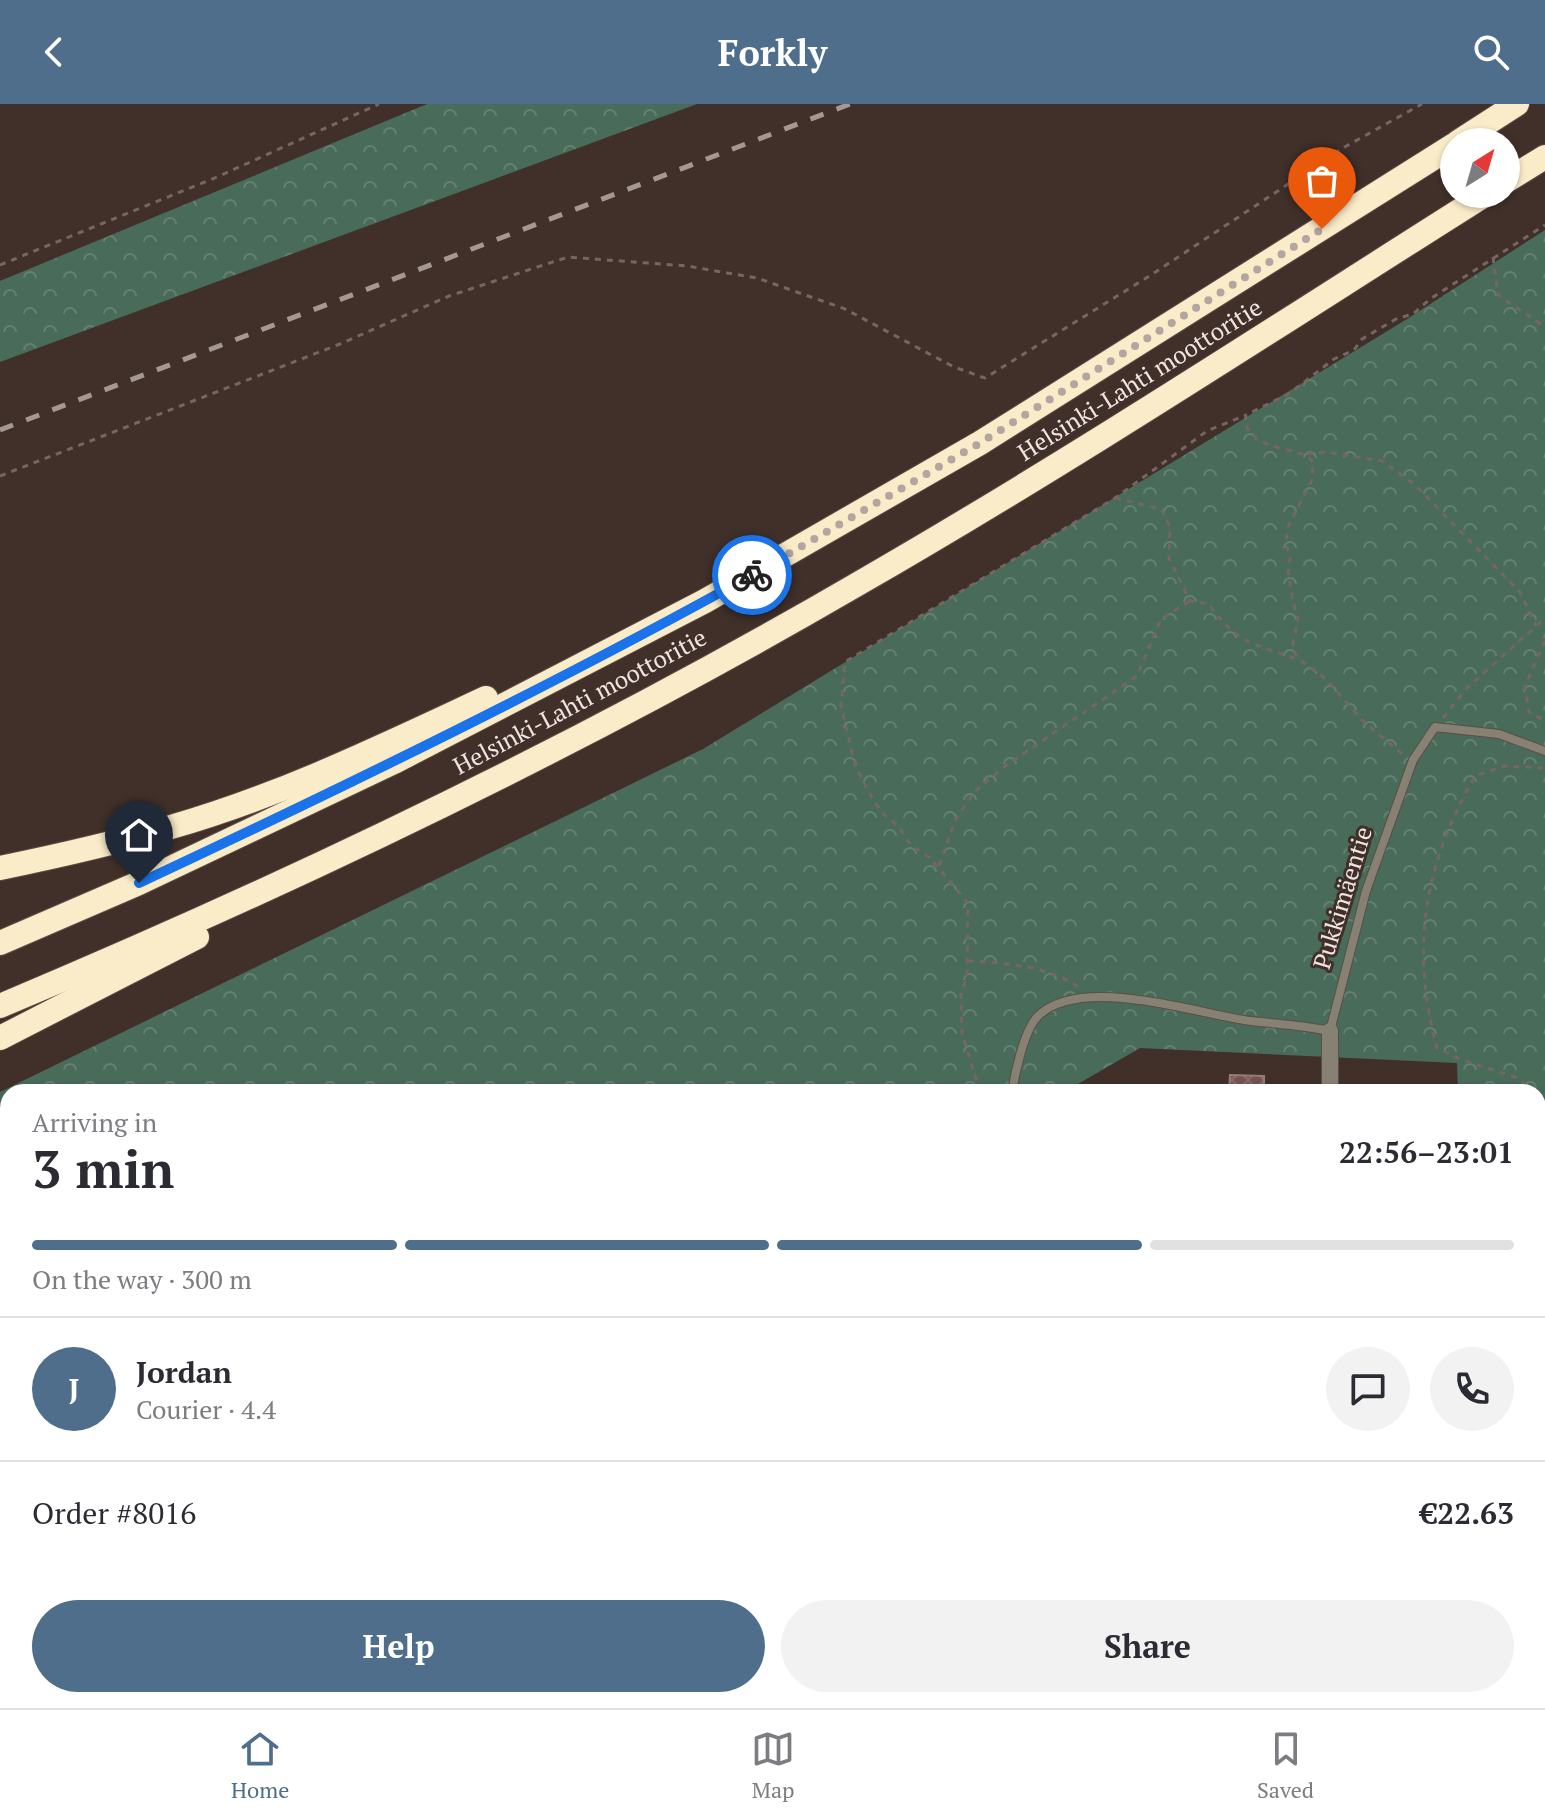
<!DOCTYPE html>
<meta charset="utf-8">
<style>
:root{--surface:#fff;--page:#f2f2f3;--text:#2b2b33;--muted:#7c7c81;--line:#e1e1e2;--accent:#4e6e8c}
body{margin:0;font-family:"PT Serif",serif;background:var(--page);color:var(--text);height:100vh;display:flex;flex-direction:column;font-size:30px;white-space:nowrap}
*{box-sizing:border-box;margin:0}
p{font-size:26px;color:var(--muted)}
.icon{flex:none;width:44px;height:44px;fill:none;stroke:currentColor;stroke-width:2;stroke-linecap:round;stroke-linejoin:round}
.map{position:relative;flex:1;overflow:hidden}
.panel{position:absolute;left:0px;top:980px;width:1546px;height:624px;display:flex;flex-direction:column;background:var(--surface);border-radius:24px 24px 0 0;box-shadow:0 2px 6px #0004}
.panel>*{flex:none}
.needle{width:52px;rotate:37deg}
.controls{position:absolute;left:1440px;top:24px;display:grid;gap:16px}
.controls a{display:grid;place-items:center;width:80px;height:80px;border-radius:50%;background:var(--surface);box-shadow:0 2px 6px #0004;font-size:40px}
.pin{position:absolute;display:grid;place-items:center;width:68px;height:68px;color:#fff;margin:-82px -34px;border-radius:50% 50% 50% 0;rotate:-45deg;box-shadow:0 0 8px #0007}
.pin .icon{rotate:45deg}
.courier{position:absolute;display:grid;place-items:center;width:80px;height:80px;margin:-40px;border:6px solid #1a73e8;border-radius:50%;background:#fff;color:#222;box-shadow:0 2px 10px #0007}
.head em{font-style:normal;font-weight:700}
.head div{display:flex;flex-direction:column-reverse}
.head{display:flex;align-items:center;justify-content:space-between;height:136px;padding:0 32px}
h1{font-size:52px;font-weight:700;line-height:60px}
.bar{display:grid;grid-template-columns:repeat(4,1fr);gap:12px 8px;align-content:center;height:96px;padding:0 32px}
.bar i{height:10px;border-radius:6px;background:var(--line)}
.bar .on{background:var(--accent)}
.bar p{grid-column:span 4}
.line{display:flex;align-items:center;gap:20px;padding:0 32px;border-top:2px solid var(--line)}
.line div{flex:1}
.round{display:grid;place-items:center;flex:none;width:84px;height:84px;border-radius:42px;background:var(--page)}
.cta{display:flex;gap:16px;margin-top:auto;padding:16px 32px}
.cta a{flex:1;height:92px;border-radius:48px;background:var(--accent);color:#fff;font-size:32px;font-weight:700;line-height:92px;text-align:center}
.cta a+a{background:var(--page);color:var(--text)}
header{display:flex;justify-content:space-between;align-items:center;height:104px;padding:0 32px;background:var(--accent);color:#fff;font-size:36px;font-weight:700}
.dock{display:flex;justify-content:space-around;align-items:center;height:112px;border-top:2px solid var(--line);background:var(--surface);font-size:22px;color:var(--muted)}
.dock a{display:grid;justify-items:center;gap:4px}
.dock .on{color:var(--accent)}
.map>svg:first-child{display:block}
</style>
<header><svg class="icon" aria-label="back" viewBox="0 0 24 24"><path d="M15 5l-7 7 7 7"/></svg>Forkly<svg class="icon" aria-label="search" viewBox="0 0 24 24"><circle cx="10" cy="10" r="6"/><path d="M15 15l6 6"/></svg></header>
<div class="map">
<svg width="1545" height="1604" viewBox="0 0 1545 1604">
<defs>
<pattern id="industrial-furrows" width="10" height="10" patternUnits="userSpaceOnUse" patternTransform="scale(2)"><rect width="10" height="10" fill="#4f382f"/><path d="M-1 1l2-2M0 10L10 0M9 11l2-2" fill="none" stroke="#69554d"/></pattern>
<pattern id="grass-tufts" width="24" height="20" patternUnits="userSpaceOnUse" patternTransform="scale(2)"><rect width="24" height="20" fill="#334c40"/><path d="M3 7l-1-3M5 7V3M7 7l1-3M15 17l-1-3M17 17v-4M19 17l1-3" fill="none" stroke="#51665b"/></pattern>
<pattern id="forest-crowns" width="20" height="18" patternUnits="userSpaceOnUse" patternTransform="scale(2)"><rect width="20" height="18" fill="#496b5a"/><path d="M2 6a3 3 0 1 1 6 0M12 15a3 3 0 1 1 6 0" fill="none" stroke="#648071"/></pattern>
<pattern id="building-cross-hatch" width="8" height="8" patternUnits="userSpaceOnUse" patternTransform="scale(2)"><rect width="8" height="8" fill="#76524e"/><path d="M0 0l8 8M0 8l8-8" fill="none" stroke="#8a6b67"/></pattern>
</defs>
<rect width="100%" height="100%" fill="#41302a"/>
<g fill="url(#industrial-furrows)">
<polygon points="0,1471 8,1477 8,1596 174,1596 172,1604 0,1604"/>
<polygon points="242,1596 277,1596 315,1604 240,1604"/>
<polygon points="405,1596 502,1596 508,1604 402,1604"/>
</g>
<polygon fill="url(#grass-tufts)" points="0,1246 8,1251 8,1477 0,1471"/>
<g fill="url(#forest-crowns)">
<polygon points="427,0 697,0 0,258 0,177"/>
<polygon points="1545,126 1545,1112 1538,1112 1538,988 1458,988 1457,959 1140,944 1064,988 8,988 8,1251 0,1246 0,988 703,645 1407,215"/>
<polygon points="502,1596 608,1596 615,1604 508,1604"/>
<polygon points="828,1596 909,1596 912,1604 832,1604"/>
</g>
<polygon fill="url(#building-cross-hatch)" stroke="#927d7a" stroke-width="2" points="1230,971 1264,972 1264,988 1229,988"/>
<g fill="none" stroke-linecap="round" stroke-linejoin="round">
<defs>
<path id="lane" d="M 1012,988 C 1015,969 1024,927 1037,913 C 1079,869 1197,910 1251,917 C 1278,920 1303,921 1330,927 L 1366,787 L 1413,656 L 1435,623 L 1499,630 L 1545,647"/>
<g id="street">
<polyline points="1330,927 1330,988"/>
<polyline points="1538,1333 1545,1337"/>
<polyline points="714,1596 714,1597"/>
<polyline points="228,1604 230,1596"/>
</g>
<g id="highway">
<polyline points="1458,38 1517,0"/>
<polyline points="1506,77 1545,53"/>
<path d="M 0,764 C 58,752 115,739 171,723 C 280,692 383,642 486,594"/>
<polyline points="0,839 139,779 394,658 705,497 980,339 1454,41"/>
<path d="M 0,902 C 293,779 581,641 856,481 C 1070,358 1277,222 1486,90"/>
<polyline points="0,934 197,833"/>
</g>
</defs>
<use href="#lane" stroke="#5d4d47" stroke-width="10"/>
<use href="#street" stroke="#5d4d47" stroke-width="18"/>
<use href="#highway" stroke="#5d4d47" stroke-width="26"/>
<g stroke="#766661" stroke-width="3" stroke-dasharray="6 6" stroke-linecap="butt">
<polyline points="1493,153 1498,191 1545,223"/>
<polyline points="0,161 217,73 379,0"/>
<polyline points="1307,350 1325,348 1382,357 1414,380 1520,488 1536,522"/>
<polyline points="0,372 340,240 449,192 568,153 687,162 757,174 845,205 954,263 985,274 1151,171 1341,45 1422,0"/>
<path d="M 1115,394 L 1161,405 L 1170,423 L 1169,454 L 1190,497 L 1209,500 C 1235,539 1259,542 1300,556"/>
<polyline points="1545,537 1525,582 1529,608 1545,617"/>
<polyline points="1443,614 1467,584 1545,514"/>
<path d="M 1402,650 L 1361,615 L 1327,576 L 1300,556 L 1294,548 L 1293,538 L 1298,516 L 1293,497 L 1288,468 L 1290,454 L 1286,439 L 1288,423 L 1312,376 L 1313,358 C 1298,340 1260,351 1245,320 L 1246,311 L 1290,289 L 1334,255 L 1354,246 L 1362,235 L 1396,215 L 1413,210 L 1430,195 L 1545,121"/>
<polyline points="939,762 955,717 974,688 1004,663 1137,572 1161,515 1190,497"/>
<path d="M 968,857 C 999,858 1055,863 1079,884"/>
<polyline points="980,988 962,929 961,890 967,872 968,799 930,754 910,740 898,722 882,709 868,687 855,661 841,602 845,558 1115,394 1207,327 1246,311"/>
<path d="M 1536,988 L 1515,973 L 1462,956 L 1437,944 C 1410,845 1424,760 1475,672 L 1504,662 L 1545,664"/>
<polyline points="1538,989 1545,994"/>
<polyline points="1011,1596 1012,1604"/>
<polyline points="1344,1596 1353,1604"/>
<polyline points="1429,1596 1439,1604"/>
<polyline points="1418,1604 1421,1602 1431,1604"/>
<polyline points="1448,1604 1479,1596"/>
</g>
<use href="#lane" stroke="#878173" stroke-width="8"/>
<use href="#street" stroke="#878173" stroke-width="16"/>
<use href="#highway" stroke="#fbecc9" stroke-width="24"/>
<polyline stroke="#a59792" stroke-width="5" stroke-dasharray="14 14" stroke-linecap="butt" points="0,326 850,0"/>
</g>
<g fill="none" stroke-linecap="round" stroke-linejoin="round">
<polyline stroke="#b3a5a0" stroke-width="8" stroke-dasharray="0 14.4" points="752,471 980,339 1322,125"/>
<path stroke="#1a73e8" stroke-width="10" d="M 139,779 C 347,682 552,582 752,471"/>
</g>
<g text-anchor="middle" stroke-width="6" stroke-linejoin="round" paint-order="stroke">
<g font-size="24" fill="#f0e4e0" stroke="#41302a">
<text transform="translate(1140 276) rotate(-32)" y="8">Helsinki-Lahti moottoritie</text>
<text transform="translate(580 598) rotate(-28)" y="8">Helsinki-Lahti moottoritie</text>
<text transform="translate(1343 794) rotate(-73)" y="8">Pukkimäentie</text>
</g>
</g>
</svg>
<div class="controls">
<a><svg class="needle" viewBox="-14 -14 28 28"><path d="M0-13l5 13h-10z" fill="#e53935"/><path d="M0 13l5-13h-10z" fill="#7c7c81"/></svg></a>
</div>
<div class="pin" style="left:1322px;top:125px;background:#ea580c"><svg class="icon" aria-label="bag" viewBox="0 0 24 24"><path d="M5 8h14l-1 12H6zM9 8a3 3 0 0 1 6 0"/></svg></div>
<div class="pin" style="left:139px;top:779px;background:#1f2937"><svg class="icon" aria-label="home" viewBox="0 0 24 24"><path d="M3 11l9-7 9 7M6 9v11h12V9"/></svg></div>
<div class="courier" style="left:752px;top:471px"><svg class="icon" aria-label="bike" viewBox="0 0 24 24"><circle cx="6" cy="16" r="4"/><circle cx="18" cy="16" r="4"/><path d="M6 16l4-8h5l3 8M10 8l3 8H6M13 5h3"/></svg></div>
<section class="panel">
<div class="head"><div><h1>3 min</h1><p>Arriving in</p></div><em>22:56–23:01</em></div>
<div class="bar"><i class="on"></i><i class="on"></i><i class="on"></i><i></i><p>On the way · 300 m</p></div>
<div class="line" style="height:144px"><b class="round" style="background:var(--accent);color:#fff">J</b><div><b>Jordan</b><p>Courier · 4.4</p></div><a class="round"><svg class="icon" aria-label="chat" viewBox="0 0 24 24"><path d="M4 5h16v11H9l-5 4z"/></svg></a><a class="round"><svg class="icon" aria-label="phone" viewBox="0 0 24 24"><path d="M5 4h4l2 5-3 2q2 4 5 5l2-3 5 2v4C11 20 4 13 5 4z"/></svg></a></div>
<div class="line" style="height:104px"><div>Order #8016</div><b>€22.63</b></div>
<div class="cta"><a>Help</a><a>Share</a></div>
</section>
</div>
<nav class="dock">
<a class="on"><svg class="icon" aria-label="home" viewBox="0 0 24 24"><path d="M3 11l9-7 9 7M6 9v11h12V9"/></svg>Home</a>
<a><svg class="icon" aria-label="map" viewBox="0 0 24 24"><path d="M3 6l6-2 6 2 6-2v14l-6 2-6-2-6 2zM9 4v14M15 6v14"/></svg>Map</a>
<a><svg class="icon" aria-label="saved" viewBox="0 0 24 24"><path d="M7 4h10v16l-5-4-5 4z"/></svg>Saved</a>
</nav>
